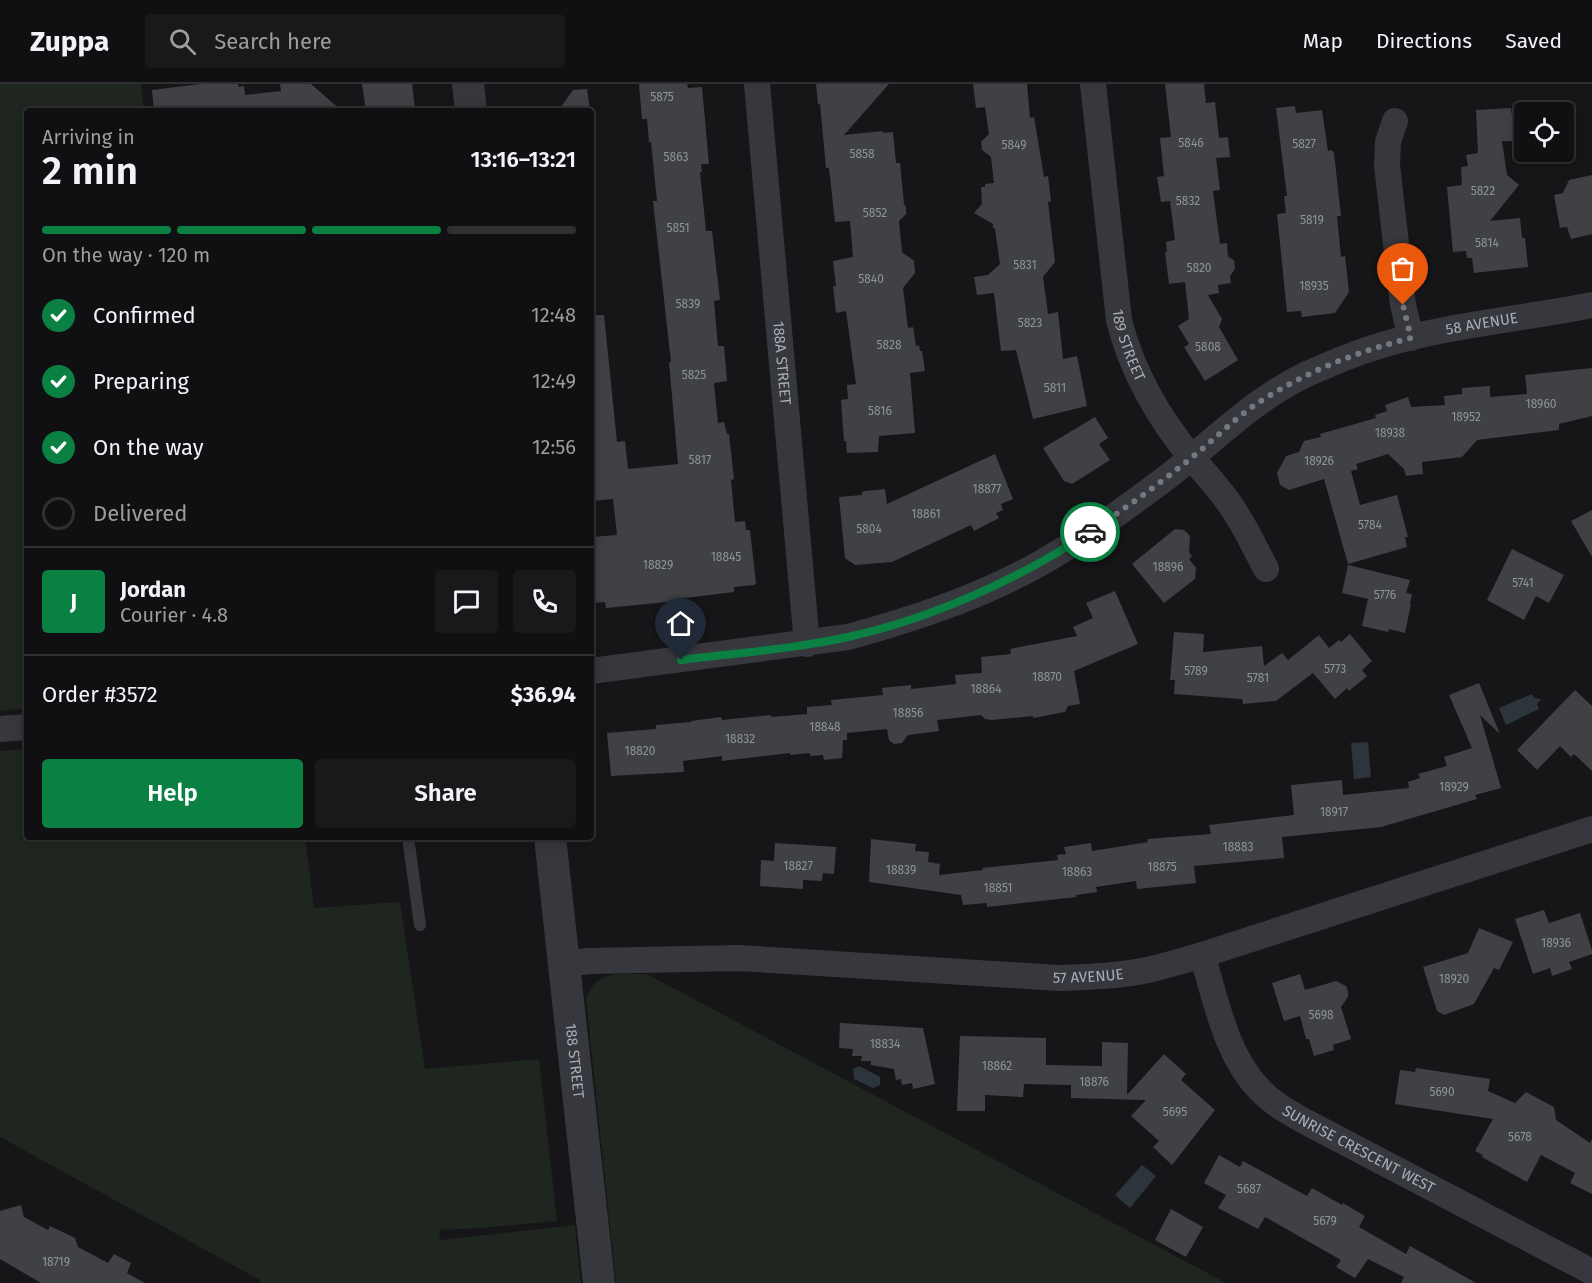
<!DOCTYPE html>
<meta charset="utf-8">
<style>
:root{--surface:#101012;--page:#19191b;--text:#f1f3f6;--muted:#9c9d9f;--line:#303032;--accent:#0b8043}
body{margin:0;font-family:"Fira Sans",sans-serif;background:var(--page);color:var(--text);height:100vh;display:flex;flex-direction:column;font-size:22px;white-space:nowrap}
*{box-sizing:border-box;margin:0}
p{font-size:20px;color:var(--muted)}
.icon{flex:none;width:33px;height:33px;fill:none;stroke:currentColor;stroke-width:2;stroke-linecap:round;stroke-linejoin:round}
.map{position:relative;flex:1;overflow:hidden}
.sheet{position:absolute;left:24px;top:24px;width:570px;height:732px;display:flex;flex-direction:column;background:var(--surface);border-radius:6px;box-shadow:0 3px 15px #0003,0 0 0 2px var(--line)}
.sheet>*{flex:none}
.buttons{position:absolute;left:1514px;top:18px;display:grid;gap:12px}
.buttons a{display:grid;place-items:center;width:60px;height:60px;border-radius:6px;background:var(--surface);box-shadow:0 3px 15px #0003,0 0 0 2px var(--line);font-size:30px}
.pin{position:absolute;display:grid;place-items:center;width:51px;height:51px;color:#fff;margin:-62px -26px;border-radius:50% 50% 50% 0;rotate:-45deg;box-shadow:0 0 6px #0007}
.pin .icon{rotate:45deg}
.courier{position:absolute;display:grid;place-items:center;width:60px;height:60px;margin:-30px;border:4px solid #0b8043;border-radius:50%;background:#fff;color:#222;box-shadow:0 2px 8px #0007}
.head em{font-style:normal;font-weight:600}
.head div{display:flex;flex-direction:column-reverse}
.head{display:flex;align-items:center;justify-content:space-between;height:102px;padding:0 18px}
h1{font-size:39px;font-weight:600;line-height:45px}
.bar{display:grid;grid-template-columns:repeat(4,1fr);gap:9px 6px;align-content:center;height:72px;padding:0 18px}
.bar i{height:8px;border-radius:4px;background:var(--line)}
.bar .on{background:var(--accent)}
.bar p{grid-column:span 4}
.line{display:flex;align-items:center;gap:15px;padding:0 18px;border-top:2px solid var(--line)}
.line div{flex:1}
.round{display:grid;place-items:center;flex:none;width:63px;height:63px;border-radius:6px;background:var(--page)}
ol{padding:0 18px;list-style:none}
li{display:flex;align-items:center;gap:18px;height:66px}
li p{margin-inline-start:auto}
li .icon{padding:6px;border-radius:50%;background:var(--accent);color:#fff;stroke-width:4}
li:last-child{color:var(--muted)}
li i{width:33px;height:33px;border:3px solid var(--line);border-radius:50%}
.button{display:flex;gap:12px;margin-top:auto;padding:12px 18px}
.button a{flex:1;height:69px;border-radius:6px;background:var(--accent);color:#fff;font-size:24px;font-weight:600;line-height:69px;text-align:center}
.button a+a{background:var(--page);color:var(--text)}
header{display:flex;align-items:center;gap:36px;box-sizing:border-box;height:84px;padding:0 30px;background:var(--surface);border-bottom:2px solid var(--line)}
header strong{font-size:28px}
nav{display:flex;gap:33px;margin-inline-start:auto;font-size:21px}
.search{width:420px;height:54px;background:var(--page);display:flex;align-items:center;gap:15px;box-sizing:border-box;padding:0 21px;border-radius:6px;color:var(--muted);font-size:22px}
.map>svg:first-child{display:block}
</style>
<header>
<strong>Zuppa</strong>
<div class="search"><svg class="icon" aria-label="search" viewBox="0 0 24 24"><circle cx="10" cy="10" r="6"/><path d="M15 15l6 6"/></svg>Search here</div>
<nav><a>Map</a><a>Directions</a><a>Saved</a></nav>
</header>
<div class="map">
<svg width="1592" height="1199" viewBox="0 0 1592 1199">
<rect width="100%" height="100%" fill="#161618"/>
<g fill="#1e261f">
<polygon points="0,0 141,0 144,27 27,27 27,624 0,627"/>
<polygon points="27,665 27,753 305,753 314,824 400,818 425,985 539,975 557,1137 480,1144 439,1146 440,1156 575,1141 581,1199 260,1199 260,1196 0,1053 0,667"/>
<path d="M 647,890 L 1226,1199 L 616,1199 L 586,916 C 595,885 620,890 647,890 Z"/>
</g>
<g fill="#2c353c">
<polygon points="1532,610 1534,614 1541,615 1537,620 1539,625 1506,641 1499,624"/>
<polygon points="1368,658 1371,693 1354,695 1351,659"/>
<polygon points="859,982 880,993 880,1001 873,1004 854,995 853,985"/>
<polygon points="1142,1081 1156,1092 1130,1124 1115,1111"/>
</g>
<g fill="#404145">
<polygon points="201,0 238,0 239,3 244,2 245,11 281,7 280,0 311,0 342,27 154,27 152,6"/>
<polygon points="362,0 412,0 415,25 366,27"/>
<polygon points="639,0 687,0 688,4 702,3 709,80 701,80 702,88 700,88 706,147 712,147 720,216 714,217 718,262 724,262 727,297 714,299 718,339 724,338 727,350 729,350 734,395 731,396 735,438 745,437 746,446 750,446 756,499 754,501 734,503 734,508 677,515 677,517 606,524 605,518 591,519 591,453 617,451 613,415 591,417 591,231 604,231 617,358 625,357 628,385 678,380 669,278 671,278 653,117 657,117 651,58 649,58 647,35 642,35"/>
<polygon points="816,0 889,0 844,51 883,47 883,49 893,48 896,79 900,79 904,120 906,123 906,130 899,137 902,168 914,177 915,189 903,204 908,244 913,243 916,262 919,261 920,267 922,267 925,287 910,289 915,349 879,352 878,368 847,369 846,357 844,357 841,316 848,315 847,301 856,300 846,227 836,229 833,202 836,202 833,177 853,173 850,137 835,138 829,84 826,84 820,20 818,20"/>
<polygon points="973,0 1027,0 1030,34 1034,33 1044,93 1048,92 1051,117 1048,118 1055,178 1043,193 1048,230 1058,228 1063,275 1077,272 1087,322 1033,335 1016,266 1001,267 994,209 977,211 974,193 988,191 1000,180 995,145 993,144 993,140 974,129 982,120 981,103 985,103 985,100 994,99 991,73 982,66 981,58 989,50 985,23 976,24"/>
<polygon points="1165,0 1204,0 1206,19 1215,18 1219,54 1228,53 1230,73 1216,74 1220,106 1213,107 1220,160 1227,159 1228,173 1234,176 1235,185 1230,192 1231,199 1218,201 1219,209 1208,211 1222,235 1219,243 1238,276 1205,297 1184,263 1189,260 1178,242 1189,235 1185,198 1169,200 1165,168 1167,168 1166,158 1175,156 1170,117 1161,118 1157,93 1164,92 1160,54 1171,53"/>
<polygon points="587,5 590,27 558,27 573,6"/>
<polygon points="1295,22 1296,29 1322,26 1328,67 1332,66 1334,69 1341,132 1337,132 1341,173 1345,172 1349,208 1335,229 1302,233 1301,227 1287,228 1277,130 1286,129 1284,112 1287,112 1276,24"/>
<polygon points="1511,24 1515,57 1502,57 1507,91 1519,101 1490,137 1520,134 1522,154 1525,154 1528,183 1474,189 1472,174 1467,174 1466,167 1453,168 1447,103 1462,101 1461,83 1468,82 1466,71 1478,69 1476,26"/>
<polygon points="1592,91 1592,150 1571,155 1567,143 1560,144 1554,111 1563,109 1569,96"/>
<polygon points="1592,284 1592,332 1559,340 1559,346 1477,356 1462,373 1422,378 1423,390 1406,392 1404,385 1388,370 1356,380 1358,385 1351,387 1360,421 1397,411 1408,453 1405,453 1407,463 1348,480 1324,395 1289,406 1280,401 1277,389 1286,372 1299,368 1304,357 1321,353 1320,350 1376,334 1375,331 1387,327 1385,321 1408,313 1411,323 1445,321 1444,312 1462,310 1462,304 1490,302 1490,313 1527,310 1525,291"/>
<polygon points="1095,333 1108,354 1099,360 1110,376 1072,400 1064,397 1043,364"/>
<polygon points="995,370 1013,415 1001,420 1003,426 996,429 999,434 974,447 971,441 892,478 855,481 845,474 839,413 862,411 862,408 865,407 885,405 887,420"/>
<polygon points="1592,426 1592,473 1571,437"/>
<polygon points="1175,445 1184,446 1190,452 1189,468 1192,472 1189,475 1196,484 1195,495 1164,519 1132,480"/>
<polygon points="1512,465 1564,491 1549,519 1536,512 1524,536 1487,516"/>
<polygon points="1348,481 1410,496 1406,509 1412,510 1410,520 1411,520 1405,549 1389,545 1388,548 1362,542 1368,515 1342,509"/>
<polygon points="1115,507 1138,560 1074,587 1080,620 1068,622 1065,628 1033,634 1033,632 992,636 985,635 981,631 937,636 939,647 908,651 902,659 894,660 889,656 887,645 847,649 847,656 843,656 842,674 824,676 823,671 810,672 810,669 790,671 790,669 722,677 722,672 683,677 684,688 611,692 607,649 656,645 656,641 691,638 691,637 721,633 722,636 771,631 771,633 807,630 807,623 832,621 831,616 883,611 882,604 911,601 911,605 956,600 955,591 982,589 981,573 1011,570 1010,565 1077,552 1073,543 1093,534 1086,519"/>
<polygon points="1174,548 1204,550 1203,568 1262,562 1264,582 1282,569 1288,576 1319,551 1329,564 1339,556 1341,558 1350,550 1372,577 1362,586 1367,592 1349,607 1347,604 1335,615 1313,589 1276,617 1243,620 1242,615 1174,610 1175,596 1170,596"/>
<polygon points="1479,599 1500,650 1480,631 1501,704 1475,711 1477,715 1381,743 1282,753 1284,774 1194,782 1196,799 1137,805 1136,797 1096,803 1097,808 1076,811 1076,813 987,823 987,819 963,821 961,811 869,798 871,755 916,760 915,767 929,768 928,778 940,780 939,791 983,786 982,784 1058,776 1057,771 1066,770 1064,763 1091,759 1092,767 1148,758 1147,755 1211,750 1209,741 1294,731 1291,701 1342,696 1343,711 1409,704 1408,698 1420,694 1418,690 1447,682 1444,673 1472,664 1449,611"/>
<polygon points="1575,606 1592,622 1592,687 1574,670 1571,673 1560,662 1537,686 1517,666"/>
<polygon points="775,759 836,763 834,790 823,789 822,797 803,796 803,805 760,802 761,776 774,777"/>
<polygon points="1544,826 1549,839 1580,829 1592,866 1592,870 1569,878 1572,885 1552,892 1550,884 1533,890 1515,835"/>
<polygon points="1479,844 1513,858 1499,886 1494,884 1474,920 1444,931 1437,927 1423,883 1468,869"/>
<polygon points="1300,890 1305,906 1336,897 1346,902 1348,907 1348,913 1341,923 1351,955 1333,961 1334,966 1314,972 1309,955 1306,955 1300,932 1284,937 1272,899"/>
<polygon points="840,939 923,944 935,1000 913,1005 912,999 902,1001 901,995 896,996 894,985 871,981 871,977 861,977 862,972 852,972 853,965 839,964"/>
<polygon points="960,952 1046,954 1046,981 1102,982 1102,958 1128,959 1127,1011 1164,970 1186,990 1181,996 1215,1026 1172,1081 1153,1063 1159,1057 1131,1032 1146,1016 1071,1014 1071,1001 1024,1000 1023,1013 985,1011 985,1027 957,1027"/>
<polygon points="1416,984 1490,995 1488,1007 1515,1019 1526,1008 1554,1023 1556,1036 1590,1059 1592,1055 1592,1110 1570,1099 1575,1089 1541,1071 1527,1098 1482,1073 1483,1071 1475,1067 1493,1035 1395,1020 1400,986 1415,988"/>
<polygon points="1219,1071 1240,1083 1243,1077 1307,1112 1312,1104 1342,1121 1343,1119 1365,1132 1359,1143 1406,1170 1410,1162 1476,1199 1401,1199 1404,1193 1368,1175 1355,1194 1336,1183 1341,1176 1265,1133 1258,1145 1218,1124 1226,1111 1204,1099"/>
<polygon points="21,1121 24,1133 48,1146 50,1142 75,1154 78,1163 108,1179 114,1170 131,1179 127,1189 145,1199 41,1199 0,1175 0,1127"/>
<polygon points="1171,1125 1203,1143 1186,1173 1155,1156"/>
</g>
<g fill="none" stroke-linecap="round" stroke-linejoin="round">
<polyline stroke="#37383d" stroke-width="12" points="408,753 420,841"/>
<g stroke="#37383d" stroke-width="26">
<path id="s1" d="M 757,0 L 807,560"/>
<path id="s2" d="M 1093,0 L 1119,236 C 1131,286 1159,335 1192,374 C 1207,392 1223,408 1235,428 C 1247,446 1256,466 1266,485"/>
<polyline points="1395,37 1388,58 1387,81 1403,221 1411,254"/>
<path id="s3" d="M 591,587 L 848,553 C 921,533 996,508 1061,467 C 1095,447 1127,423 1158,400 C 1209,363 1248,318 1307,290 C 1330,280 1354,269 1379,262 C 1447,241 1522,235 1592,221"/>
<polyline points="0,645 27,643"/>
<path id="s4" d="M 1202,871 C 1217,918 1225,970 1260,1006 C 1273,1020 1290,1029 1306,1038 L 1592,1188"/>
<path id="s5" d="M 564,880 L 589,877 L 739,874 L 1059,894 C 1090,893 1122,892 1152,885 C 1169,881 1185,876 1202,871 L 1592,745"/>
</g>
<g stroke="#37383d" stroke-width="32">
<polyline points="468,0 471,27"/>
<path id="s6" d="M 550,753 L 599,1199"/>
</g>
</g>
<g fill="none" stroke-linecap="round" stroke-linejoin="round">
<path stroke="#757880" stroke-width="6" stroke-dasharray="0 10.8" d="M 1090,448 C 1124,425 1158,401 1190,375 C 1215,355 1237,332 1264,315 C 1310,286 1359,267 1411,254 L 1403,221"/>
<path stroke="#0b8043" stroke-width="8" d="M 681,576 C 736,569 793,565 848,553 C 930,535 1020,495 1090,448"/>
</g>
<g text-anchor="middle" stroke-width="6" stroke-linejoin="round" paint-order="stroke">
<g font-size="12" fill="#8e929b">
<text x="662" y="17">5875</text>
<text x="1191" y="63">5846</text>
<text x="1304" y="64">5827</text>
<text x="1014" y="65">5849</text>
<text x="862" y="74">5858</text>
<text x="676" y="77">5863</text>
<text x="1483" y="111">5822</text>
<text x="1188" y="121">5832</text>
<text x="875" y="133">5852</text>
<text x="1312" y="140">5819</text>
<text x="678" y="148">5851</text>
<text x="1487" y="163">5814</text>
<text x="1025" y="185">5831</text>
<text x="1199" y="188">5820</text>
<text x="871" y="199">5840</text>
<text x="1314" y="206">18935</text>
<text x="688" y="224">5839</text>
<text x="1030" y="243">5823</text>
<text x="889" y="265">5828</text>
<text x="1208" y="267">5808</text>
<text x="694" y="295">5825</text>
<text x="1055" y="308">5811</text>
<text x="1541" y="324">18960</text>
<text x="880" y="331">5816</text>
<text x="1466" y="337">18952</text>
<text x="1390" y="353">18938</text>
<text x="700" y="380">5817</text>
<text x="1319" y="381">18926</text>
<text x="987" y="409">18877</text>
<text x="926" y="434">18861</text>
<text x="1370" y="445">5784</text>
<text x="869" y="449">5804</text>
<text x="726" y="477">18845</text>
<text x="658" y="485">18829</text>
<text x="1168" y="487">18896</text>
<text x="1523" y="503">5741</text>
<text x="1385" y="515">5776</text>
<text x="1335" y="589">5773</text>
<text x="1196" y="591">5789</text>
<text x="1047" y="597">18870</text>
<text x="1258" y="598">5781</text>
<text x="986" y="609">18864</text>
<text x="908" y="633">18856</text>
<text x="825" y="647">18848</text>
<text x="740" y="659">18832</text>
<text x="640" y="671">18820</text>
<text x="1454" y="707">18929</text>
<text x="1334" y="732">18917</text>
<text x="1238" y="767">18883</text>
<text x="798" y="786">18827</text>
<text x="1162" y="787">18875</text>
<text x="901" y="790">18839</text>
<text x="1077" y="792">18863</text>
<text x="998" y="808">18851</text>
<text x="1556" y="863">18936</text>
<text x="1454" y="899">18920</text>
<text x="1321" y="935">5698</text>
<text x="885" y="964">18834</text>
<text x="997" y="986">18862</text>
<text x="1094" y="1002">18876</text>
<text x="1442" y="1012">5690</text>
<text x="1175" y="1032">5695</text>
<text x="1520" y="1057">5678</text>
<text x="1249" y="1109">5687</text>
<text x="1325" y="1141">5679</text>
<text x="56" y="1182">18719</text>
</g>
<g font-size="15" fill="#a8adb8" stroke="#111113">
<text dy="5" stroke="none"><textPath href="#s3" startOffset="976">58 AVENUE</textPath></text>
<text dy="5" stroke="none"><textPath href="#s2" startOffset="264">189 STREET</textPath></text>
<text dy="5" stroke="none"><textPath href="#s1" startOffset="280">188A STREET</textPath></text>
<text dy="5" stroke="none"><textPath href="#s5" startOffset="525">57 AVENUE</textPath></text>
<text dy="5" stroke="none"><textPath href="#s6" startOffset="225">188 STREET</textPath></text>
<text dy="5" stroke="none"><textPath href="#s4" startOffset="264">SUNRISE CRESCENT WEST</textPath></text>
</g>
</g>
</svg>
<div class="buttons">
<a><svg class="icon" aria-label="locate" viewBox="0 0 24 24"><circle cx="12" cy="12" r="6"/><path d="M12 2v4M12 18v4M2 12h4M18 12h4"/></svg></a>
</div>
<div class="pin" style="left:1403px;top:221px;background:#ea580c"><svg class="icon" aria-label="bag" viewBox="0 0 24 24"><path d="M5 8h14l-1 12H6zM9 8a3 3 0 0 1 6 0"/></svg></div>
<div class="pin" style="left:681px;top:576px;background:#1f2937"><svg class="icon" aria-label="home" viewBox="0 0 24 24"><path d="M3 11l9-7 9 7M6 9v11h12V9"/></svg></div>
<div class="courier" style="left:1090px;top:448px"><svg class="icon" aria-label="car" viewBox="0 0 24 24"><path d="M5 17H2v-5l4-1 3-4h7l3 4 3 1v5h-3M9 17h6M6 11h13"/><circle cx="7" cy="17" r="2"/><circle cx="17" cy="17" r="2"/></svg></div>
<section class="sheet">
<div class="head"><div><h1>2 min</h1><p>Arriving in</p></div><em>13:16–13:21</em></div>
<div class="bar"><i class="on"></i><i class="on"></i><i class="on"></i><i></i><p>On the way · 120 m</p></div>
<ol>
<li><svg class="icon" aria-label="check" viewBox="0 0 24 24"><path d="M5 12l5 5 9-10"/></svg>Confirmed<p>12:48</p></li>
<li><svg class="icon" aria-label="check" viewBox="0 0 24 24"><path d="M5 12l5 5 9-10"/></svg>Preparing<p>12:49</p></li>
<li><svg class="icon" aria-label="check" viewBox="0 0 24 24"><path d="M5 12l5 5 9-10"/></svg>On the way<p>12:56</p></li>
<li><i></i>Delivered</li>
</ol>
<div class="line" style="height:108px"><b class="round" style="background:var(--accent);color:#fff">J</b><div><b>Jordan</b><p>Courier · 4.8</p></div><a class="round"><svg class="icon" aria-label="chat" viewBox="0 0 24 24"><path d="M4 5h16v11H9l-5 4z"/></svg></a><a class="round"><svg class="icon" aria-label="phone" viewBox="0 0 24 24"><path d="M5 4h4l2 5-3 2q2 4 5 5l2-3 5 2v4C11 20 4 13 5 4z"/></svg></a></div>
<div class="line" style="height:78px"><div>Order #3572</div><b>$36.94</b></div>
<div class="button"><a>Help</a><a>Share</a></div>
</section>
</div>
